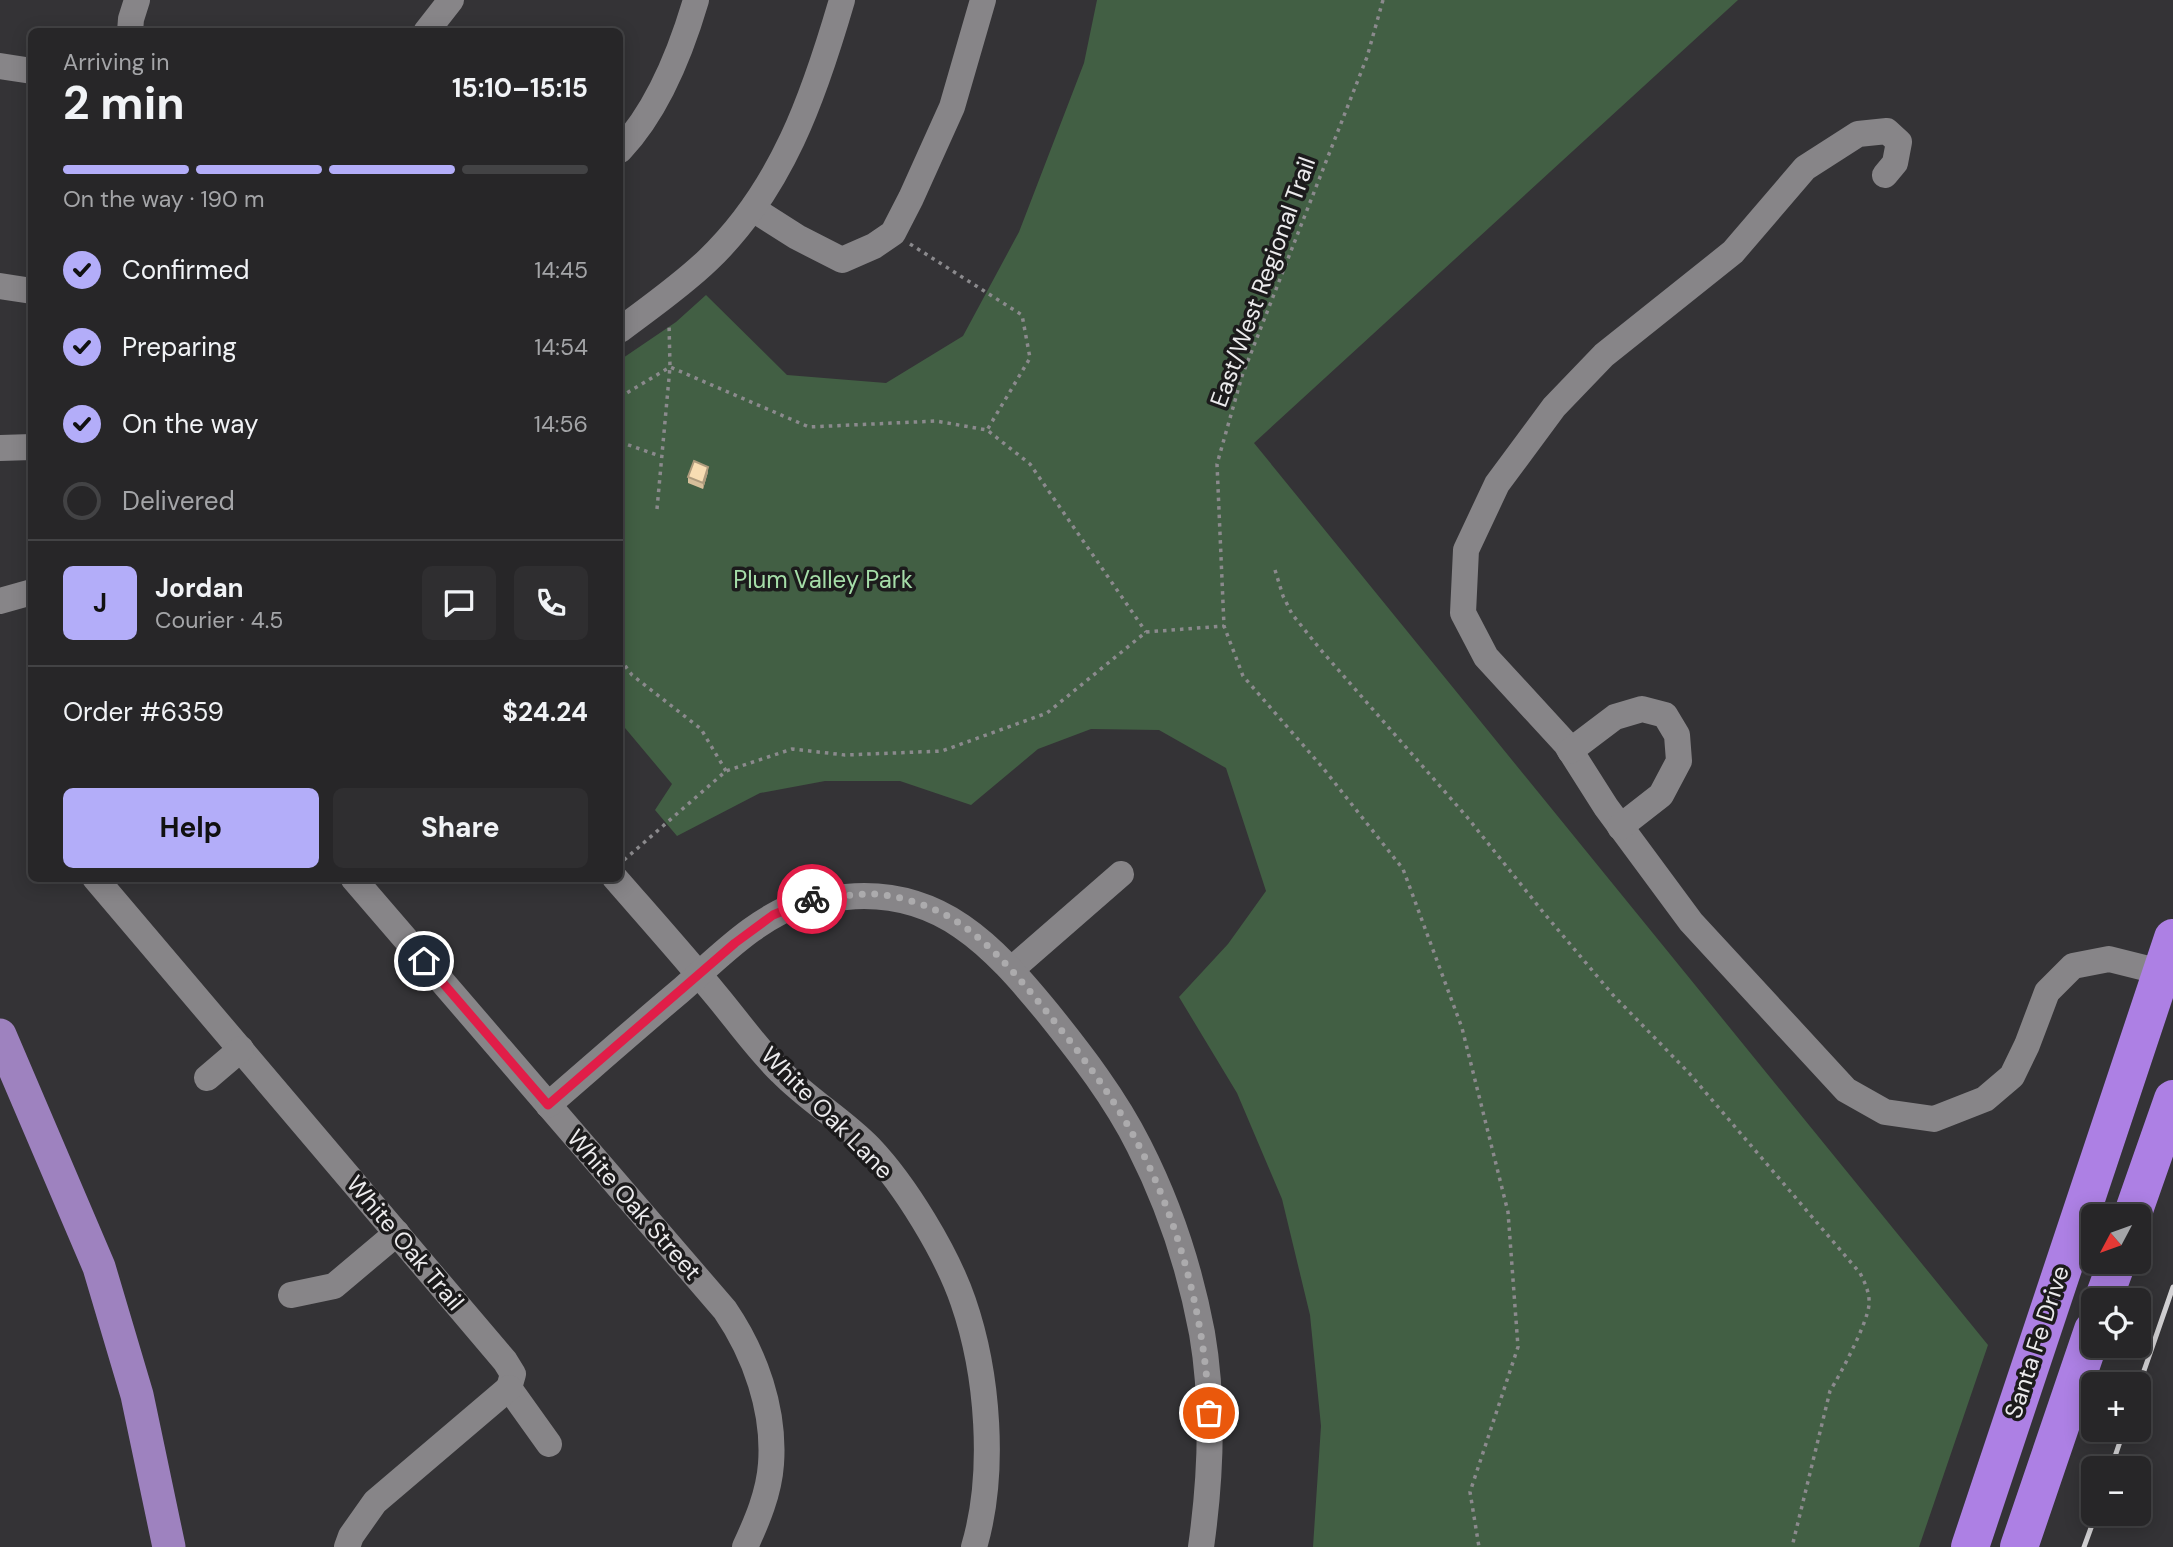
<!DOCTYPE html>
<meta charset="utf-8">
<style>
:root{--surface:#272628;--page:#2f2e30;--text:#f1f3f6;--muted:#a4a5a8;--line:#434345;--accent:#b3adf9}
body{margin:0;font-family:"DM Sans",sans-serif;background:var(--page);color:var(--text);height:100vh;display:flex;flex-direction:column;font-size:26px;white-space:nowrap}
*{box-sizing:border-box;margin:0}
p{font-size:23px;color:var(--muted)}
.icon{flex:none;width:38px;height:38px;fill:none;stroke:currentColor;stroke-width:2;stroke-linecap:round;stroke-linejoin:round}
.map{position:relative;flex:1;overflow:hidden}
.sheet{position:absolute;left:28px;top:28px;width:595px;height:854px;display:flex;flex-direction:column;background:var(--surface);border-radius:10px;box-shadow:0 4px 18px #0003,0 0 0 2px var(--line)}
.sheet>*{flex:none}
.needle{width:46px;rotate:229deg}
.buttons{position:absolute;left:2081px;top:1204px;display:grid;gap:14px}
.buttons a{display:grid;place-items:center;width:70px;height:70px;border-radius:10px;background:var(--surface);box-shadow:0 4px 18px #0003,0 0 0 2px var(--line);font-size:35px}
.pin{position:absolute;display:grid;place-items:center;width:60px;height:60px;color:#fff;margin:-30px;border:4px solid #fff;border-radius:50%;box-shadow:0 2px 7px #0007}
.courier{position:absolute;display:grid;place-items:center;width:70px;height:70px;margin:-35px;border:5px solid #e11d48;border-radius:50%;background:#fff;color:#222;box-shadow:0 2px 9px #0007}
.head em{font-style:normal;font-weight:700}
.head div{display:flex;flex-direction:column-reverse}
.head{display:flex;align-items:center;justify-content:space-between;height:119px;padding:0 35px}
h1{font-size:46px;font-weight:700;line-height:52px}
.bar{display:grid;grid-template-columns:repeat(4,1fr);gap:10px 7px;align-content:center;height:84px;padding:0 35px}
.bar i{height:9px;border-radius:5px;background:var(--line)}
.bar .selected{background:var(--accent)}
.bar p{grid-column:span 4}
.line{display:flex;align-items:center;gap:18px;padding:0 35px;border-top:2px solid var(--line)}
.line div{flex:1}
.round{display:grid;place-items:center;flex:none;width:74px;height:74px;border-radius:10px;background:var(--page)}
ol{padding:0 35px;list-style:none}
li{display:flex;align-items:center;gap:21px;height:77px}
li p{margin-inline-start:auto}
li .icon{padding:7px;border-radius:50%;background:var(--accent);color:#111;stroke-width:4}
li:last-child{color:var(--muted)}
li i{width:38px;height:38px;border:4px solid var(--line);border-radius:50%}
.primary-button{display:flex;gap:14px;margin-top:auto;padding:14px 35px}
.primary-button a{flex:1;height:80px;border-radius:10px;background:var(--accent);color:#111;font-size:28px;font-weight:700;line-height:80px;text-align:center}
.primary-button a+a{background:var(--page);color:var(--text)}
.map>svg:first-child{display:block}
</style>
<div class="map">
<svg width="2173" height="1547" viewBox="0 0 2173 1547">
<rect width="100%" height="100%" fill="#343336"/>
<polygon fill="#425f44" points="1097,0 1738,0 1254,443 1988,1345 1919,1547 1313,1547 1321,1426 1310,1315 1282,1199 1237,1093 1179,997 1228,944 1266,891 1226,768 1159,730 1091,729 1038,749 971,805 900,781 825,781 760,793 677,836 655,810 672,784 620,722 620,360 676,322 706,295 787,375 886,383 963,336 1019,232 1084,63"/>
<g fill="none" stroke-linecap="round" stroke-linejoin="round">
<g stroke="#8b8a8d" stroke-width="3.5" stroke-dasharray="3.5 5" stroke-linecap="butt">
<polyline points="1383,0 1367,57 1242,376 1217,464 1224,626 1243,676 1323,768 1403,869 1462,1028 1508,1212 1518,1347 1470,1492 1479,1547"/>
<polyline points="910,244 1022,315 1030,358 987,430"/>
<polyline points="620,397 670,367 809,427 936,421 987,430 1030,464 1146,632"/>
<polyline points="620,442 660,456"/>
<polyline points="657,509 670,367 669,323"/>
<path d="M 1275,570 L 1283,596 L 1292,614 L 1320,649 L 1467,817 L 1543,912 L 1613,995 L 1689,1073 L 1860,1273 C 1865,1283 1870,1293 1869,1305 C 1867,1324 1841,1373 1830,1391 L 1792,1547"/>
<polyline points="620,659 632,675 701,729 726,771"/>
<polyline points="624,860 726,771 792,749 845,755 942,751 1047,713 1146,632 1224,626"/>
</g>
<g stroke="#878588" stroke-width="26">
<polyline points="130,32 131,19 137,0"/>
<polyline points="426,32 451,0"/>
<polyline points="0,66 32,71"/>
<path d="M 620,150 C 657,111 681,51 696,0"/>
<polyline points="1885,175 1895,163 1899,142 1887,131 1858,134 1805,168 1733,252 1604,355 1554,407 1497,484 1466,550 1463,613 1486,657 1566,744 1606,807 1691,922 1846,1090 1885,1112 1934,1119 1985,1099 2012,1076 2027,1045 2047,992 2073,966 2109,959 2161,972"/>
<polyline points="753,209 797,237 842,260 874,246 893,233 911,198 952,107 983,0"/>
<polyline points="0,286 32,291"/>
<path d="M 620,330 C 649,308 681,286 708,260 C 782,189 814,96 842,0"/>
<polyline points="0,448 32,447"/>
<polyline points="0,601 32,592"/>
<polyline points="1570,751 1615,717 1642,709 1665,715 1677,735 1679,761 1661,795 1620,827"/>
<polyline points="95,878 505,1361 513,1374 509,1388"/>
<path d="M 353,878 L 725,1310 C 755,1354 775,1410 771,1464 C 769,1493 757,1521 745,1547"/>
<path d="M 615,878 C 649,917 683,955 716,995 C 737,1020 757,1049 781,1072 C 808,1100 843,1120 870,1148 C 905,1185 946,1252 963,1301 C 988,1373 996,1473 974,1547"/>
<polyline points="1012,969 1121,874"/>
<polyline points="207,1078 241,1049"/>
<path d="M 548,1105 C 592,1067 635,1029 679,992 C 719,957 758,915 810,900 C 821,897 835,898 846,897 C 940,888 993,946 1048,1013 C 1081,1054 1115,1098 1139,1146 C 1168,1203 1190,1269 1202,1333 C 1214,1403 1211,1476 1201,1547"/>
<polyline points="291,1295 334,1286 397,1233"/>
<polyline points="509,1388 549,1444"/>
<polyline points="347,1547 351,1536 375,1502 509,1388"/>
</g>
<polyline stroke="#9e82bf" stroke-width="33" points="0,1035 99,1267 137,1395 169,1547"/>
<g stroke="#ad80e4" stroke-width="38">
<polyline points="2132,1216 2173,1099"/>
<polyline points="2103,1300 2117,1262"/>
<polyline points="1970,1547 2173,938"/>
<polyline points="2019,1547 2093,1330"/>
</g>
<g stroke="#d2d1d3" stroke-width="5">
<polyline points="2138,1388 2173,1287"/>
<polyline points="2111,1468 2124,1430"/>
<polyline points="2084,1547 2096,1514"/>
</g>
</g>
<polygon fill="#d5be9a" points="708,472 703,489 688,483 688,477"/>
<polygon fill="#ae9b7d" points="708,467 708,472 703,489 703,483"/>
<polygon fill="#f8ddb3" stroke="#ae9b7d" stroke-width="2" points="694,461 708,467 703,483 688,477"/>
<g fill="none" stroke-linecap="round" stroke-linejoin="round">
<path stroke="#acabad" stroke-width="7" stroke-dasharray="0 12.6" d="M 812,899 C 831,898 851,894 870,894 C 894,894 925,904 946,915 C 985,937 1014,972 1042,1006 C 1077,1049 1112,1094 1138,1144 C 1180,1223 1206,1325 1209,1413"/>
<polyline stroke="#e11d48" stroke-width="9" points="424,961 548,1105 735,943 773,915 812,899"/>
</g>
<g text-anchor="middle" stroke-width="7" stroke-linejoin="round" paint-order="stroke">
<g font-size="24" fill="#ecebed" stroke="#1c1b1c">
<text transform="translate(1263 282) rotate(-70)" y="8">East/West Regional Trail</text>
<text transform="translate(827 1113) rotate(45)" y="8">White Oak Lane</text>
<text transform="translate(634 1205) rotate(49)" y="8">White Oak Street</text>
<text transform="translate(405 1243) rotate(50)" y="8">White Oak Trail</text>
<text transform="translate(2037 1342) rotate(-72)" y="8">Santa Fe Drive</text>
</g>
<g font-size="24" fill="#a5dda8" stroke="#1c1b1c">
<text x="823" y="588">Plum Valley Park</text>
</g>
</g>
</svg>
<div class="buttons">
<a><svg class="needle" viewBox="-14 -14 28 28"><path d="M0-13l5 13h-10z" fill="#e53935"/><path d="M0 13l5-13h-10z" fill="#a4a5a8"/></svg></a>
<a><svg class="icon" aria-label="locate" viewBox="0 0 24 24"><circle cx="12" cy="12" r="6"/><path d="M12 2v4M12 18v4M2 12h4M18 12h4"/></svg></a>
<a>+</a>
<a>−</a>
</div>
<div class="pin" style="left:1209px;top:1413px;background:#ea580c"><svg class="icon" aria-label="bag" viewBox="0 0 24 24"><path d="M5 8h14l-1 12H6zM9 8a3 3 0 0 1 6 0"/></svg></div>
<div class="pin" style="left:424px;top:961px;background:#1f2937"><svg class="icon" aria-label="home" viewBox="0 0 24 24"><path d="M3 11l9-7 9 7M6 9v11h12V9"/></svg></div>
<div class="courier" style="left:812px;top:899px"><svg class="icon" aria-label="bike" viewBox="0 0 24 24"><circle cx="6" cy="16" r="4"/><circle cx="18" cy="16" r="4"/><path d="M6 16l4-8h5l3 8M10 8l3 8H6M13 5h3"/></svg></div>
<section class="sheet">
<div class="head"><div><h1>2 min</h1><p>Arriving in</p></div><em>15:10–15:15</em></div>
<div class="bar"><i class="selected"></i><i class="selected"></i><i class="selected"></i><i></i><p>On the way · 190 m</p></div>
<ol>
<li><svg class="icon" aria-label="check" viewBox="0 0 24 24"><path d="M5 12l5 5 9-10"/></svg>Confirmed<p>14:45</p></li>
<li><svg class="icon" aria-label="check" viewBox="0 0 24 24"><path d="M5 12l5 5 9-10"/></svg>Preparing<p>14:54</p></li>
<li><svg class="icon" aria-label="check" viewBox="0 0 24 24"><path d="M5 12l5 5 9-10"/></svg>On the way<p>14:56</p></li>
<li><i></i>Delivered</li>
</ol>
<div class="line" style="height:126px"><b class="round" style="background:var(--accent);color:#111">J</b><div><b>Jordan</b><p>Courier · 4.5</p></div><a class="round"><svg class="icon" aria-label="chat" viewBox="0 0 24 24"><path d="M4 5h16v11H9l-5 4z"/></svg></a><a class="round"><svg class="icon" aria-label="phone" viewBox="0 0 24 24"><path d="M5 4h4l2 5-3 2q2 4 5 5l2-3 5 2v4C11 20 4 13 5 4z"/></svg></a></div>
<div class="line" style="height:91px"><div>Order #6359</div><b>$24.24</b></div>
<div class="primary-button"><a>Help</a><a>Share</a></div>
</section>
</div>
